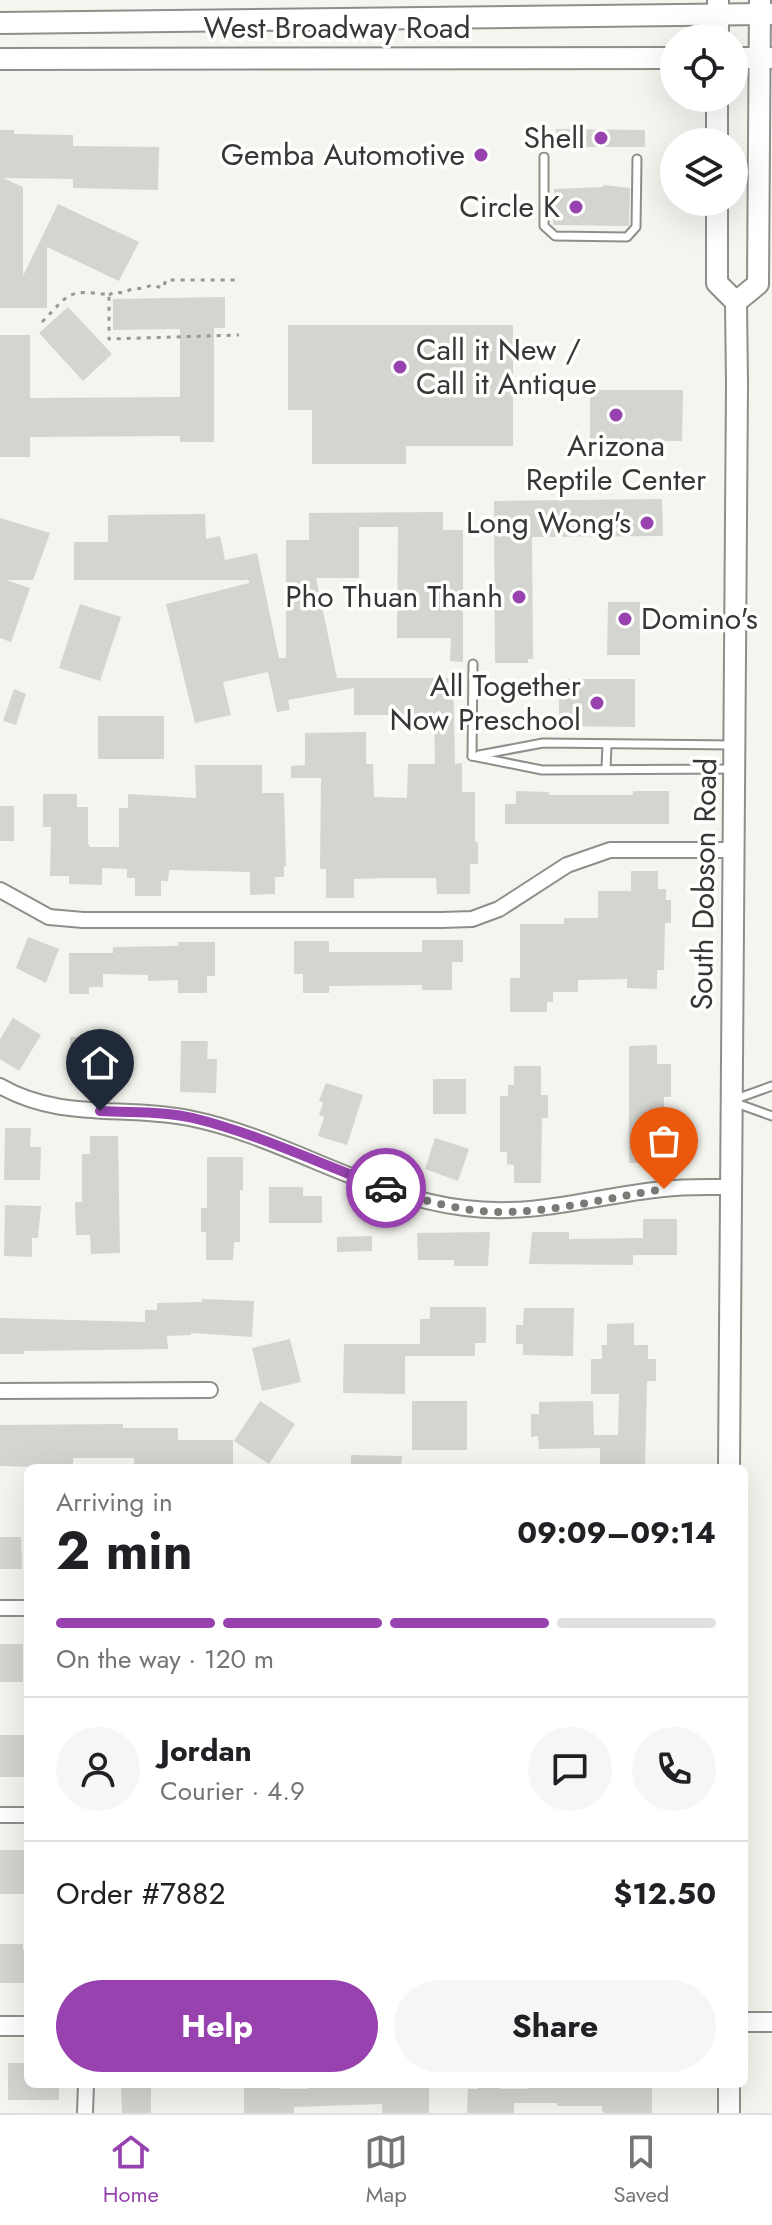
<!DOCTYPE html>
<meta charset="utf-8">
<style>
:root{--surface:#fff;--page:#f6f6f6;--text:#202124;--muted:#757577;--line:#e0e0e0;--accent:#9742af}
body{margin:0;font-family:Jost,sans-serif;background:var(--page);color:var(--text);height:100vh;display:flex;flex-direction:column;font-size:30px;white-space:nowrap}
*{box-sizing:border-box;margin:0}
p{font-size:26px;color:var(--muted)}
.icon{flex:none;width:44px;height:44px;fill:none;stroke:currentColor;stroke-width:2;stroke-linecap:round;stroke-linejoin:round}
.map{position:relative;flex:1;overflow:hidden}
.drawer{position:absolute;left:24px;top:1464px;width:724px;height:624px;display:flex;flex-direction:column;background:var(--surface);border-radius:12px;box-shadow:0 8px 32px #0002}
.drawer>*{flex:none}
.tools{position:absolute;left:660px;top:24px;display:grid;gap:16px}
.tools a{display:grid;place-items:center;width:88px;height:88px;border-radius:50%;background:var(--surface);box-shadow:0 8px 32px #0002;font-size:40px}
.pin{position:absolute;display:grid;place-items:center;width:68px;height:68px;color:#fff;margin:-82px -34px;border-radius:50% 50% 50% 0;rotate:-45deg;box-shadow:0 0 8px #0007}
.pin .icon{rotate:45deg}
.courier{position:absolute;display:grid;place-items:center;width:80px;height:80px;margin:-40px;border:6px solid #9742af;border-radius:50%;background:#fff;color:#222;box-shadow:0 2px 10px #0007}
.headline em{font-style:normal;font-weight:700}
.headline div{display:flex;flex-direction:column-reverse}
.headline{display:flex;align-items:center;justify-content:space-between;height:136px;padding:0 32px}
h1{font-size:52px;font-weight:700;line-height:60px}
.bar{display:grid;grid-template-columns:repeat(4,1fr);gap:12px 8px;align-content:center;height:96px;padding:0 32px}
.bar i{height:10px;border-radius:6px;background:var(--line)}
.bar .selected{background:var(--accent)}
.bar p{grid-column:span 4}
.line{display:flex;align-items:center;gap:20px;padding:0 32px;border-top:2px solid var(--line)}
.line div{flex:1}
.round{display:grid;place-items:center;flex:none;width:84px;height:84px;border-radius:42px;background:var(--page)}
.cta{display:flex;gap:16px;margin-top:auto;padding:16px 32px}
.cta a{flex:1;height:92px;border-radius:48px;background:var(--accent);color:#fff;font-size:32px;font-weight:700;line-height:92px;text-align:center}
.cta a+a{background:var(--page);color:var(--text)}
.menu{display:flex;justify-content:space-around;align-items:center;height:112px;border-top:2px solid var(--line);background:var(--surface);font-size:22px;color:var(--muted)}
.menu a{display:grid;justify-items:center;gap:4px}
.menu .selected{color:var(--accent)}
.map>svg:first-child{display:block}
</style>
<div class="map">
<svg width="772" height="2113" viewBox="0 0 772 2113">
<rect width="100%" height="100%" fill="#f5f5f0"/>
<g fill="#d4d4d0">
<polygon points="556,129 645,130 645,147 556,147"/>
<polygon points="0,130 14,130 14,134 73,135 73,146 159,147 158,190 73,188 73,179 3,178 23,187 23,276 58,204 139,242 119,281 47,247 47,308 0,308"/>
<polygon points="603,185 630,188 629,226 553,225 554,189 603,187"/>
<polygon points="225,297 225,328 214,328 214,442 180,442 180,436 30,437 30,457 0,457 0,335 30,335 30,398 180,397 180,329 113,330 113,299"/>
<polygon points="68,307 112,354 83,381 39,333"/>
<polygon points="288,325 513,325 513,446 406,446 406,464 312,464 312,410 288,410"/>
<polygon points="590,390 683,390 682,441 590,440"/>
<polygon points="662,499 663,536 532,537 533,659 528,659 528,663 495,663 494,501"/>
<polygon points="443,512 443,530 463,530 463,662 450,661 451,638 397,638 398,527 359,527 359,578 316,578 337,678 453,678 455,764 462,763 462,792 475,792 475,842 478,842 478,864 470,864 470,894 437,894 436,878 389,878 354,879 354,898 326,898 326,869 320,869 321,778 291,778 291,766 305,765 305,733 366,732 366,764 373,764 374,797 407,798 408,764 435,764 434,715 354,715 354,688 288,700 290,710 277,712 268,672 223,682 231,715 195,723 166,604 249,583 249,580 74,580 74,542 108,542 108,515 205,514 206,539 220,536 225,560 257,553 279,658 286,658 286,540 309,540 309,513"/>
<polygon points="0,518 50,533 33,580 6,580 30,588 11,642 0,638"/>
<polygon points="608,602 640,602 640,655 607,655"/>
<polygon points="80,604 121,617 100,681 59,668"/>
<polygon points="559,679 635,679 635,727 559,726"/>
<polygon points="14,689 26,694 16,725 3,721"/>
<rect x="98" y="716" width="66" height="43"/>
<polygon points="195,765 262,765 262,793 284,793 286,866 284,866 284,877 275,877 275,894 250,895 250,872 169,870 168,881 161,881 161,896 135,896 135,878 127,878 127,869 102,868 102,885 69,884 69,876 50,876 51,827 43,827 43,794 77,794 77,807 88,807 88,843 90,847 119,847 119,808 128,808 128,794 196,798"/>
<polygon points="516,791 549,792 549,795 633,795 633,791 669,791 669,824 505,824 505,804 516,804"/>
<rect x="0" y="806" width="14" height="35"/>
<polygon points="631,871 658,871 658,889 666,889 666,900 671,900 671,923 665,923 664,970 657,970 657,989 627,988 627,979 578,980 578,992 553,992 553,1002 547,1002 547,1012 510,1012 510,978 520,978 520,924 564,924 564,918 598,918 598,891 631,891"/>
<polygon points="28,937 59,949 46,983 16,968"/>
<polygon points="422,940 463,940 463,962 452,962 452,990 422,990 422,985 329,986 329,993 303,993 303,974 294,974 294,941 329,941 329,952 422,952"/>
<polygon points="178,942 215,942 215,976 207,976 207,993 178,993 178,980 148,981 148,975 103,974 103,987 89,987 89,994 69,994 69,953 113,953 113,947 178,946"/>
<polygon points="13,1018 41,1035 19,1071 0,1059 0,1039"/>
<rect x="70" y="1037" width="33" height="40"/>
<polygon points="181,1041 208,1041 207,1059 217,1059 216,1093 180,1092"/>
<polygon points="657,1045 657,1064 671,1064 671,1097 664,1097 664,1145 657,1145 656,1163 629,1163 629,1046"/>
<polygon points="514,1066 541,1066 541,1095 548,1095 548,1118 542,1118 541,1183 514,1183 514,1165 507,1164 507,1152 500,1152 500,1096 508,1096 508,1085 514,1085"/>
<rect x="433" y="1079" width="33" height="35"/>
<polygon points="326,1083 363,1095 347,1145 318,1136 324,1117 319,1115 323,1103 319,1101"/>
<polygon points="5,1128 31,1128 30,1147 41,1147 40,1180 4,1180"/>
<polygon points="90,1136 118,1136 120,1253 91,1254 90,1235 76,1235 75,1202 82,1202 82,1154 90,1154"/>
<polygon points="435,1138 469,1149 458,1181 425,1169"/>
<polygon points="207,1157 243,1157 243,1190 240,1190 240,1242 234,1242 233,1260 206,1260 206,1232 201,1232 201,1208 207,1208"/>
<polygon points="269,1187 303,1187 303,1196 322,1196 322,1223 269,1223"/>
<polygon points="5,1205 41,1206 38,1238 32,1238 32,1257 4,1256"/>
<polygon points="643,1219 677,1219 677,1255 633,1255 633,1265 529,1264 532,1232 569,1232 569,1239 643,1238"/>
<polygon points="490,1232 488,1266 454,1266 454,1260 418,1260 417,1233"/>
<polygon points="372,1236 372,1251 337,1252 337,1237"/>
<polygon points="202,1299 254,1301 252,1337 191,1333 191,1335 167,1336 168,1349 24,1351 24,1354 0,1354 0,1318 145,1322 145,1310 157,1310 157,1303 202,1302"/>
<polygon points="430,1307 486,1307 486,1343 475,1343 475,1356 405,1356 405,1394 343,1393 344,1344 420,1344 420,1319 430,1319"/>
<polygon points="524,1308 574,1308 573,1356 523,1355 523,1344 516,1344 516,1325 523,1325"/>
<polygon points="634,1323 634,1345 648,1345 648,1359 656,1359 656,1381 647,1381 645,1468 600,1468 600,1448 539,1449 538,1436 531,1437 531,1414 539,1414 539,1402 593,1401 594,1435 618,1435 619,1394 591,1394 591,1359 602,1359 602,1345 607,1345 607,1324"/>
<polygon points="290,1339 301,1382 262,1391 252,1348"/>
<polygon points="260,1401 295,1424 269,1464 234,1441"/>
<rect x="412" y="1401" width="55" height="49"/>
<polygon points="123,1424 123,1428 178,1428 178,1440 233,1440 233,1468 134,1466 134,1458 73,1458 73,1468 0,1466 0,1425"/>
<polygon points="351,1455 402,1456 401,1468 351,1468"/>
<polygon points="0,1537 21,1537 22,1569 0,1569"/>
<rect x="0" y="1644" width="23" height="38"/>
<rect x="0" y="1735" width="28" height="42"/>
<rect x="0" y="1850" width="25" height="44"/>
<polygon points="0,1944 23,1944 23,1950 28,1950 28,1983 0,1983"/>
<polygon points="8,2063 28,2063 28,2084 59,2084 59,2100 8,2100"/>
<polygon points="121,2084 151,2084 151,2113 122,2113"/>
<polygon points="258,2084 280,2084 280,2089 308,2089 308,2084 369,2084 369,2088 397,2088 397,2084 418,2084 418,2088 429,2088 429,2113 382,2113 382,2104 294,2107 294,2113 244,2113 244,2088 258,2088"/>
<polygon points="478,2084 500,2084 500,2089 528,2089 528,2084 588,2084 588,2087 638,2084 638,2087 652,2087 652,2113 605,2113 602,2111 602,2106 557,2106 557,2103 514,2103 514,2113 467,2113 468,2089 478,2089"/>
</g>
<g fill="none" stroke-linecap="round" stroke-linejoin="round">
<defs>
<g id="service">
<polyline points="544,157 544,226 555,236 627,237 636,227 637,159"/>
<polyline points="479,755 543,743 734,745"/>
<polyline points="472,756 542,770 732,769"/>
<polyline points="472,756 473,664"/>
<polyline points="606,769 607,744"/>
<polyline points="733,1100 772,1086"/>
<polyline points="733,1102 772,1116"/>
</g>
<g id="minor">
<polyline points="0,890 49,917 83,920 442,920 472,919 499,909 567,865 610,850 735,850"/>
<path d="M 0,1086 C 61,1121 124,1105 189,1118 C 284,1137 369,1197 465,1208 C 536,1217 594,1196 663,1189 C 685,1186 708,1187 730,1187"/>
<polyline points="0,1391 210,1390"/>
<polyline points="0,1608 28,1608"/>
<polyline points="0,1815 28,1815"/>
<polyline points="85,2113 86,2084"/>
</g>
<g id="tertiary">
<polyline points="744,2022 772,2022"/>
<polyline points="0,2026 28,2026"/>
</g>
<g id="secondary">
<polyline points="718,0 718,38"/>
<polyline points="0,23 772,14"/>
<polyline points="734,58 770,58"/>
<polyline points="0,59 674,58"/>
<polyline points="717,142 717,98"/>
<polyline points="717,202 717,283 736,302 737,384 729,1468"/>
<polyline points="736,302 758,284 760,0"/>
<polyline points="729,2113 729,2084"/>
</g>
</defs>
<use href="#service" stroke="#8e8f8a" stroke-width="11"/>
<use href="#minor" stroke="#8e8f8a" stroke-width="18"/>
<use href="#tertiary" stroke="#8e8f8a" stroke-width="22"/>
<use href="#secondary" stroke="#8e8f8a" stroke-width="24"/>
<g stroke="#979794" stroke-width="3" stroke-dasharray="4 6" stroke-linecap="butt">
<path d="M 109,295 L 114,292 L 124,293 C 133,286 142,291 151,285 L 163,288 L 166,280 L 240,280"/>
<path d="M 42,322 C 69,295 66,288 109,295 L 109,339 L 239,335"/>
</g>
<use href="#service" stroke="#fff" stroke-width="7"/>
<use href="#minor" stroke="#fff" stroke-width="14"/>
<use href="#tertiary" stroke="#fff" stroke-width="18"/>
<use href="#secondary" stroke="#fff" stroke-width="20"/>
</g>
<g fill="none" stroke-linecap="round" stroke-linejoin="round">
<path stroke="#7a7a77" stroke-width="8" stroke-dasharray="0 14.4" d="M 386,1188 C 424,1201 466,1213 506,1212 C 560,1211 612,1197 664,1189"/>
<path stroke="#9742af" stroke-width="10" d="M 100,1111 C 131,1113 163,1111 193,1118 C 259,1134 322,1165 386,1188"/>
</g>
<g fill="#9742af" stroke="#fffffe" stroke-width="3">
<circle cx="601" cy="138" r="8"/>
<circle cx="481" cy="155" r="8"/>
<circle cx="576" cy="207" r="8"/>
<circle cx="400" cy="367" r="8"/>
<circle cx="616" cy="415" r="8"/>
<circle cx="647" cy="523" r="8"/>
<circle cx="519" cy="597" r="8"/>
<circle cx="625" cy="619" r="8"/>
<circle cx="597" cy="703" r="8"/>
</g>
<g text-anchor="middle" stroke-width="7" stroke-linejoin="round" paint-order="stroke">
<g font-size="30" fill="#373736" stroke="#fffffe">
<text x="337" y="38">West Broadway Road</text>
<text transform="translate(704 884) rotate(-89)" y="10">South Dobson Road</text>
</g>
<g font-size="30" fill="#373736" stroke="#fffffe" text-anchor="end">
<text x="585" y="148">Shell</text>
<text x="465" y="165">Gemba Automotive</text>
<text x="560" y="217">Circle K</text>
<text x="416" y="360" text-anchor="start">Call it New /<tspan x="416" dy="34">Call it Antique</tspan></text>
<text x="616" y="456" text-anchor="middle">Arizona<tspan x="616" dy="34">Reptile Center</tspan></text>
<text x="631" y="533">Long Wong's</text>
<text x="503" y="607">Pho Thuan Thanh</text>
<text x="641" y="629" text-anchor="start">Domino's</text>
<text x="581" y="696">All Together<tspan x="581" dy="34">Now Preschool</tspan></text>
</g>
</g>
</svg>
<div class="tools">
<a><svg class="icon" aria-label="locate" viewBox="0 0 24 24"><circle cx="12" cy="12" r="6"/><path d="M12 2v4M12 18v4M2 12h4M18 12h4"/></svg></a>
<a><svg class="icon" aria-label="layers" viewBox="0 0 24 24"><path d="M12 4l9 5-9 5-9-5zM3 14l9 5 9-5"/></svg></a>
</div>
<div class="pin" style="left:664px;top:1189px;background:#ea580c"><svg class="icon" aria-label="bag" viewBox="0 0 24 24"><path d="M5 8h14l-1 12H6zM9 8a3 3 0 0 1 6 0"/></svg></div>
<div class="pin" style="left:100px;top:1111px;background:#1f2937"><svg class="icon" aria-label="home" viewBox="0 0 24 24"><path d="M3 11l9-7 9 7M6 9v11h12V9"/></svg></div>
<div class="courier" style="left:386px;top:1188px"><svg class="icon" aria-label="car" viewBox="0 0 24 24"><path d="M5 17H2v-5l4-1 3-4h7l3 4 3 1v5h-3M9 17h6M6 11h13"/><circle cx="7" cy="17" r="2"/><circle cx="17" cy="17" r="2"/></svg></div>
<section class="drawer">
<div class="headline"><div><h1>2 min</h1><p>Arriving in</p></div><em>09:09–09:14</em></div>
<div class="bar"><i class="selected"></i><i class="selected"></i><i class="selected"></i><i></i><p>On the way · 120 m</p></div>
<div class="line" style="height:144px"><a class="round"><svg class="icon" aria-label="person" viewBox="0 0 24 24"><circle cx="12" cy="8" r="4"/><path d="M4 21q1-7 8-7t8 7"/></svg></a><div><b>Jordan</b><p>Courier · 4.9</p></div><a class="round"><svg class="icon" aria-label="chat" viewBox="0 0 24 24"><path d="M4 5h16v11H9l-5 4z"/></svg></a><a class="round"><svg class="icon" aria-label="phone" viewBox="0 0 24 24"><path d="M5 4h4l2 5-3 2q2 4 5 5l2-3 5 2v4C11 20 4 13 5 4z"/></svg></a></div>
<div class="line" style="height:104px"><div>Order #7882</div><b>$12.50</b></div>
<div class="cta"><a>Help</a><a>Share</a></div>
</section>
</div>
<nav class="menu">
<a class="selected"><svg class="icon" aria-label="home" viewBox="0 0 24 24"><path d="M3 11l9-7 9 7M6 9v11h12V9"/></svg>Home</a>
<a><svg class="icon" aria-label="map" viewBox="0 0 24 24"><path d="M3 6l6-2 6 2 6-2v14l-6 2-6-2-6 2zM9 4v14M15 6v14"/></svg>Map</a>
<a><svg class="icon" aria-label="saved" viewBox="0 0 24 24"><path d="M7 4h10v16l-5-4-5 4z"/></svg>Saved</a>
</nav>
